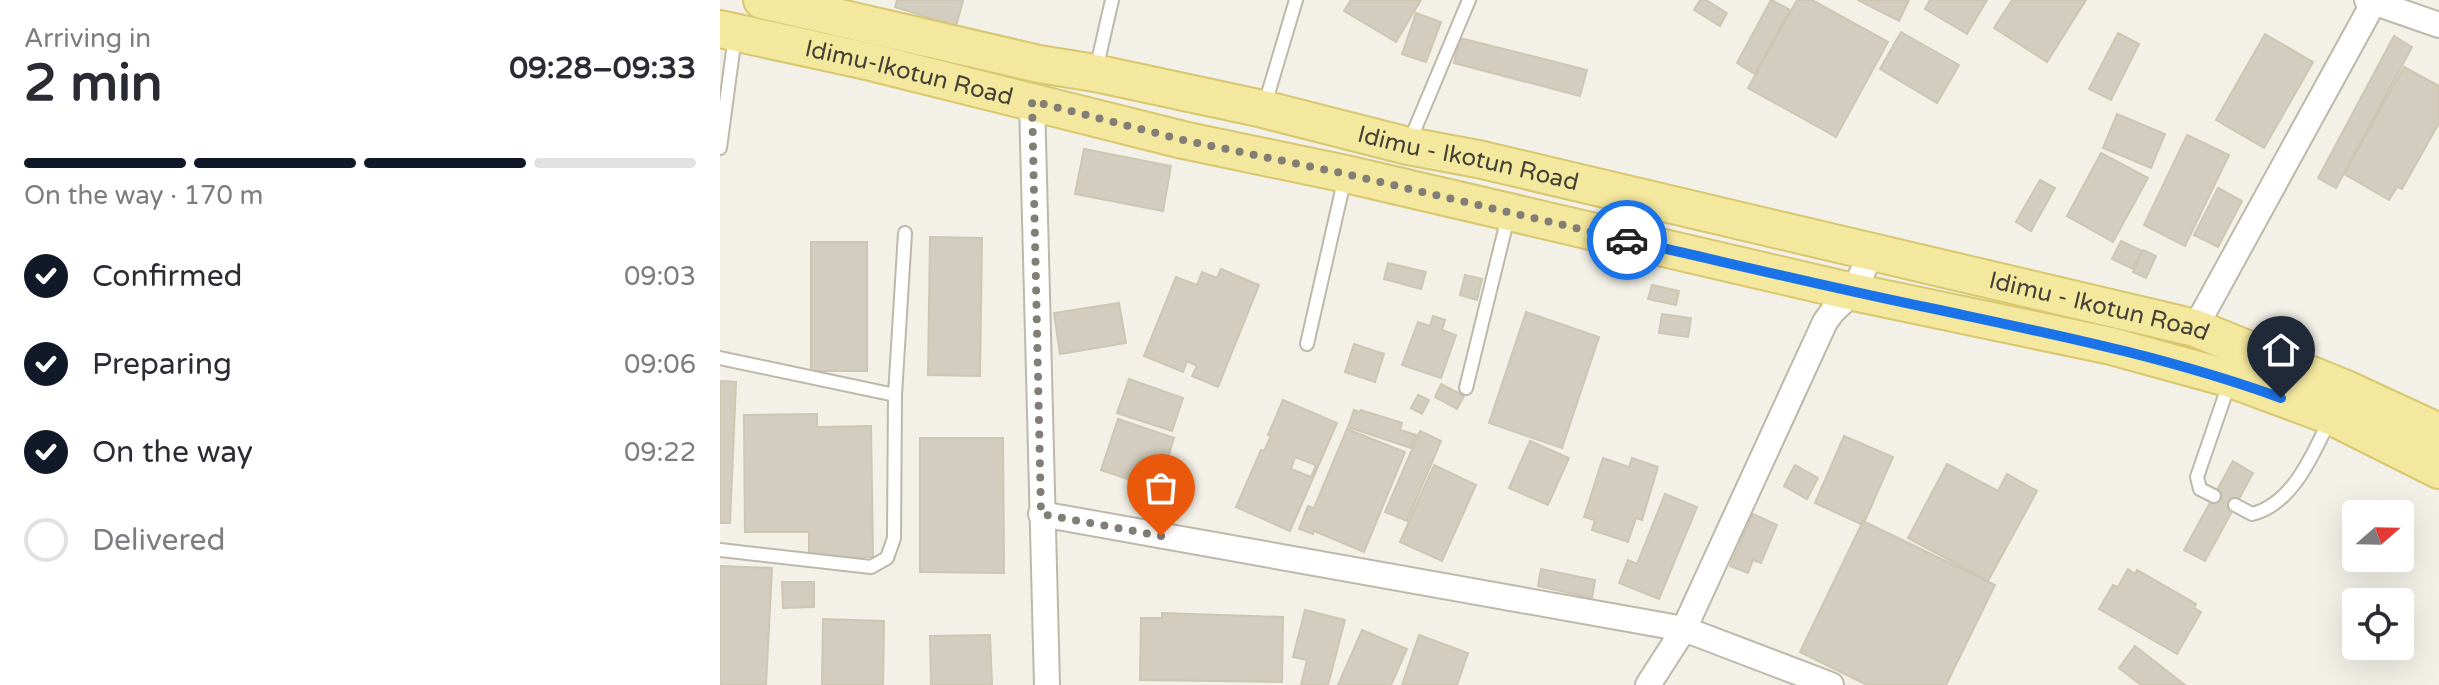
<!DOCTYPE html>
<meta charset="utf-8">
<style>
:root{--surface:#fff;--page:#f2f2f3;--text:#2b2b33;--muted:#7c7c81;--line:#e1e1e2;--accent:#111827}
body{margin:0;font-family:"Varela Round",sans-serif;background:var(--page);color:var(--text);height:100vh;display:flex;flex-direction:column;font-size:30px;white-space:nowrap}
*{box-sizing:border-box;margin:0}
p{font-size:26px;color:var(--muted)}
.icon{flex:none;width:44px;height:44px;fill:none;stroke:currentColor;stroke-width:2;stroke-linecap:round;stroke-linejoin:round}
.map{position:relative;flex:1;overflow:hidden}
.panel{display:flex;flex-direction:column;background:var(--surface);width:720px}
.panel>*{flex:none}
.needle{width:52px;rotate:70deg}
.tools{position:absolute;left:1622px;top:500px;display:grid;gap:16px}
.tools a{display:grid;place-items:center;width:72px;height:72px;border-radius:8px;background:var(--surface);box-shadow:0 8px 32px #0002;font-size:40px}
.pin{position:absolute;display:grid;place-items:center;width:68px;height:68px;color:#fff;margin:-82px -34px;border-radius:50% 50% 50% 0;rotate:-45deg;box-shadow:0 0 8px #0007}
.pin .icon{rotate:45deg}
.courier{position:absolute;display:grid;place-items:center;width:80px;height:80px;margin:-40px;border:6px solid #1a73e8;border-radius:50%;background:#fff;color:#222;box-shadow:0 2px 10px #0007}
.headline em{font-style:normal;font-weight:800}
.headline div{display:flex;flex-direction:column-reverse}
.headline{display:flex;align-items:center;justify-content:space-between;height:136px;padding:0 24px}
h1{font-size:52px;font-weight:800;line-height:60px}
.bar{display:grid;grid-template-columns:repeat(4,1fr);gap:12px 8px;align-content:center;height:96px;padding:0 24px}
.bar i{height:10px;border-radius:6px;background:var(--line)}
.bar .selected{background:var(--accent)}
.bar p{grid-column:span 4}
ol{padding:0 24px;list-style:none}
li{display:flex;align-items:center;gap:24px;height:88px}
li p{margin-inline-start:auto}
li .icon{padding:8px;border-radius:50%;background:var(--accent);color:#fff;stroke-width:4}
li:last-child{color:var(--muted)}
li i{width:44px;height:44px;border:4px solid var(--line);border-radius:50%}
main{display:flex;flex:1;min-height:0}
.map>svg:first-child{display:block}
</style>
<main>
<section class="panel">
<div class="headline"><div><h1>2 min</h1><p>Arriving in</p></div><em>09:28–09:33</em></div>
<div class="bar"><i class="selected"></i><i class="selected"></i><i class="selected"></i><i></i><p>On the way · 170 m</p></div>
<ol>
<li><svg class="icon" aria-label="check" viewBox="0 0 24 24"><path d="M5 12l5 5 9-10"/></svg>Confirmed<p>09:03</p></li>
<li><svg class="icon" aria-label="check" viewBox="0 0 24 24"><path d="M5 12l5 5 9-10"/></svg>Preparing<p>09:06</p></li>
<li><svg class="icon" aria-label="check" viewBox="0 0 24 24"><path d="M5 12l5 5 9-10"/></svg>On the way<p>09:22</p></li>
<li><i></i>Delivered</li>
</ol>
</section>
<div class="map">
<svg width="1719" height="685" viewBox="0 0 1719 685">
<rect width="100%" height="100%" fill="#f2f0e7"/>
<g fill="#d2cdbe" stroke="#cdc6b2" stroke-width="2" fill-rule="evenodd">
<polygon points="177,0 238,0 243,1 236,26 175,7"/>
<polygon points="631,0 701,0 676,42 624,11"/>
<polygon points="980,0 986,0 1007,13 1000,26 974,10"/>
<polygon points="1051,0 1070,10 1035,74 1017,63"/>
<polygon points="1077,0 1092,0 1168,42 1116,137 1028,88"/>
<polygon points="1138,0 1189,0 1179,21"/>
<polygon points="1210,0 1267,0 1247,34 1205,9"/>
<polygon points="1292,0 1366,0 1327,62 1274,28"/>
<polygon points="696,13 721,22 706,62 682,54"/>
<polygon points="1181,32 1239,65 1217,103 1160,69"/>
<polygon points="1398,33 1419,44 1391,100 1369,89"/>
<polygon points="1545,34 1593,62 1544,148 1496,120"/>
<polygon points="1674,36 1692,47 1616,188 1598,178"/>
<polygon points="740,38 867,70 860,96 734,63"/>
<polygon points="1684,67 1719,86 1719,123 1682,189 1677,187 1669,200 1624,174"/>
<polygon points="1397,114 1445,134 1431,168 1383,148"/>
<polygon points="1467,135 1509,155 1465,246 1424,225"/>
<polygon points="364,149 451,166 443,211 355,194"/>
<polygon points="1381,153 1428,178 1393,242 1347,216"/>
<polygon points="1320,180 1335,188 1311,231 1296,222"/>
<polygon points="1498,188 1522,201 1498,247 1474,235"/>
<polygon points="210,237 262,238 260,376 208,375"/>
<polygon points="1401,241 1422,251 1413,269 1392,259"/>
<rect x="91" y="242" width="56" height="129"/>
<polygon points="1423,250 1436,256 1426,278 1413,272"/>
<polygon points="668,263 706,272 701,289 664,279"/>
<polygon points="501,269 539,285 498,387 472,376 477,366 467,361 463,372 424,356 456,277 477,285 482,272 497,278"/>
<polygon points="745,275 762,279 757,300 740,295"/>
<polygon points="932,285 959,291 956,305 928,299"/>
<polygon points="399,303 406,343 340,354 334,313"/>
<polygon points="806,312 879,337 842,448 769,423"/>
<polygon points="942,314 971,318 968,337 939,333"/>
<polygon points="713,316 725,320 722,330 736,335 721,378 682,365 698,322 710,326"/>
<polygon points="634,344 664,354 655,382 625,372"/>
<polygon points="409,379 463,398 452,431 397,413"/>
<polygon points="0,381 16,382 10,523 0,523"/>
<polygon points="721,384 744,396 737,409 715,397"/>
<polygon points="698,395 709,400 702,414 691,408"/>
<path d="M 563,400 L 617,423 L 570,531 L 516,507 L 541,450 L 544,451 L 551,436 L 548,435 ZM 575,457 L 596,465 L 591,477 L 571,469 Z"/>
<polygon points="634,410 640,412 641,410 682,423 680,430 696,435 691,448 628,427"/>
<polygon points="97,414 97,427 151,426 153,557 89,558 89,532 25,532 24,415"/>
<polygon points="398,419 454,438 438,489 381,470"/>
<polygon points="627,429 685,452 644,552 594,531 593,534 579,529 588,506 594,508"/>
<polygon points="700,431 721,441 687,521 665,512"/>
<polygon points="1124,436 1173,457 1143,525 1095,503"/>
<polygon points="200,438 283,438 284,573 200,572"/>
<polygon points="810,441 849,458 828,505 789,488"/>
<polygon points="883,458 909,467 912,458 938,467 922,520 916,518 908,542 872,530 875,520 864,517"/>
<polygon points="1513,461 1533,473 1485,561 1464,550"/>
<polygon points="1227,464 1278,491 1287,474 1317,491 1268,581 1188,538"/>
<polygon points="714,465 756,485 722,561 680,542"/>
<polygon points="1075,465 1098,478 1087,499 1064,486"/>
<polygon points="945,494 977,507 939,599 899,583 908,560 917,564"/>
<polygon points="1033,514 1057,525 1041,563 1033,560 1028,573 1010,566"/>
<polygon points="1143,521 1275,585 1226,685 1147,685 1080,652"/>
<polygon points="0,566 52,568 46,685 0,685"/>
<polygon points="821,569 875,580 872,598 818,586"/>
<polygon points="1408,569 1415,574 1417,570 1476,604 1474,608 1481,612 1457,654 1379,609 1393,585 1398,587"/>
<polygon points="62,582 94,582 94,607 63,608"/>
<polygon points="585,610 625,620 608,685 581,685 587,660 573,657"/>
<polygon points="442,613 563,617 562,682 420,680 421,618 442,618"/>
<polygon points="103,619 164,621 163,685 102,685"/>
<polygon points="642,630 687,649 671,685 618,685"/>
<polygon points="270,635 272,685 211,685 210,636"/>
<polygon points="699,635 748,653 737,685 682,685"/>
<polygon points="1415,646 1465,685 1421,685 1399,668"/>
</g>
<g fill="none" stroke-linecap="round" stroke-linejoin="round">
<defs>
<g id="lane">
<polyline points="376,70 392,0"/>
<polyline points="545,104 576,0"/>
<polyline points="689,143 749,0"/>
<polyline points="0,148 15,36"/>
<polyline points="587,344 625,177"/>
<polyline points="0,358 175,395"/>
<polyline points="746,388 788,217"/>
<polyline points="1494,496 1480,489 1477,477 1510,381"/>
<path d="M 1515,505 L 1532,514 C 1573,504 1593,454 1610,419"/>
<polyline points="0,550 151,567 167,558 174,538 175,395 185,233"/>
</g>
<g id="street">
<polyline points="1647,0 1719,25"/>
<polyline points="312,101 327,685"/>
<polyline points="1475,328 1655,0"/>
<polyline points="321,514 964,629 1111,685"/>
<polyline points="928,685 964,629 1105,322 1113,311 1133,292 1152,252"/>
</g>
<g id="primary">
<path id="s1" d="M 42,0 L 319,64 L 375,73 L 543,109 L 688,146 L 758,159 L 1475,328 L 1626,389 L 1719,432"/>
<path id="s2" d="M 0,29 L 151,62 L 463,140 L 626,174 L 1133,292 L 1391,346 L 1511,379 L 1611,416 L 1719,470"/>
</g>
</defs>
<use href="#lane" stroke="#bcb9ab" stroke-width="16"/>
<use href="#street" stroke="#bcb9ab" stroke-width="28"/>
<use href="#primary" stroke="#d8c76f" stroke-width="40"/>
<use href="#lane" stroke="#fff" stroke-width="12"/>
<use href="#street" stroke="#fff" stroke-width="24"/>
<use href="#primary" stroke="#f4e79e" stroke-width="36"/>
</g>
<g fill="none" stroke-linecap="round" stroke-linejoin="round">
<polyline stroke="#817e75" stroke-width="8" stroke-dasharray="0 14.4" points="441,536 321,514 312,101 463,140 626,174 907,240"/>
<path stroke="#1a73e8" stroke-width="10" d="M 907,240 C 1009,263 1112,288 1215,309 C 1332,334 1448,357 1561,398"/>
</g>
<g text-anchor="middle" stroke-width="8" stroke-linejoin="round" paint-order="stroke">
<g font-size="24" fill="#444137" stroke="#fff">
<text dy="8" stroke="none"><textPath href="#s2" startOffset="194">Idimu-Ikotun Road</textPath></text>
<text dy="8" stroke="none"><textPath href="#s1" startOffset="724">Idimu - Ikotun Road</textPath></text>
<text dy="8" stroke="none"><textPath href="#s1" startOffset="1372">Idimu - Ikotun Road</textPath></text>
</g>
</g>
</svg>
<div class="tools">
<a><svg class="needle" viewBox="-14 -14 28 28"><path d="M0-13l5 13h-10z" fill="#e53935"/><path d="M0 13l5-13h-10z" fill="#7c7c81"/></svg></a>
<a><svg class="icon" aria-label="locate" viewBox="0 0 24 24"><circle cx="12" cy="12" r="6"/><path d="M12 2v4M12 18v4M2 12h4M18 12h4"/></svg></a>
</div>
<div class="pin" style="left:441px;top:536px;background:#ea580c"><svg class="icon" aria-label="bag" viewBox="0 0 24 24"><path d="M5 8h14l-1 12H6zM9 8a3 3 0 0 1 6 0"/></svg></div>
<div class="pin" style="left:1561px;top:398px;background:#1f2937"><svg class="icon" aria-label="home" viewBox="0 0 24 24"><path d="M3 11l9-7 9 7M6 9v11h12V9"/></svg></div>
<div class="courier" style="left:907px;top:240px"><svg class="icon" aria-label="car" viewBox="0 0 24 24"><path d="M5 17H2v-5l4-1 3-4h7l3 4 3 1v5h-3M9 17h6M6 11h13"/><circle cx="7" cy="17" r="2"/><circle cx="17" cy="17" r="2"/></svg></div>
</div>
</main>
